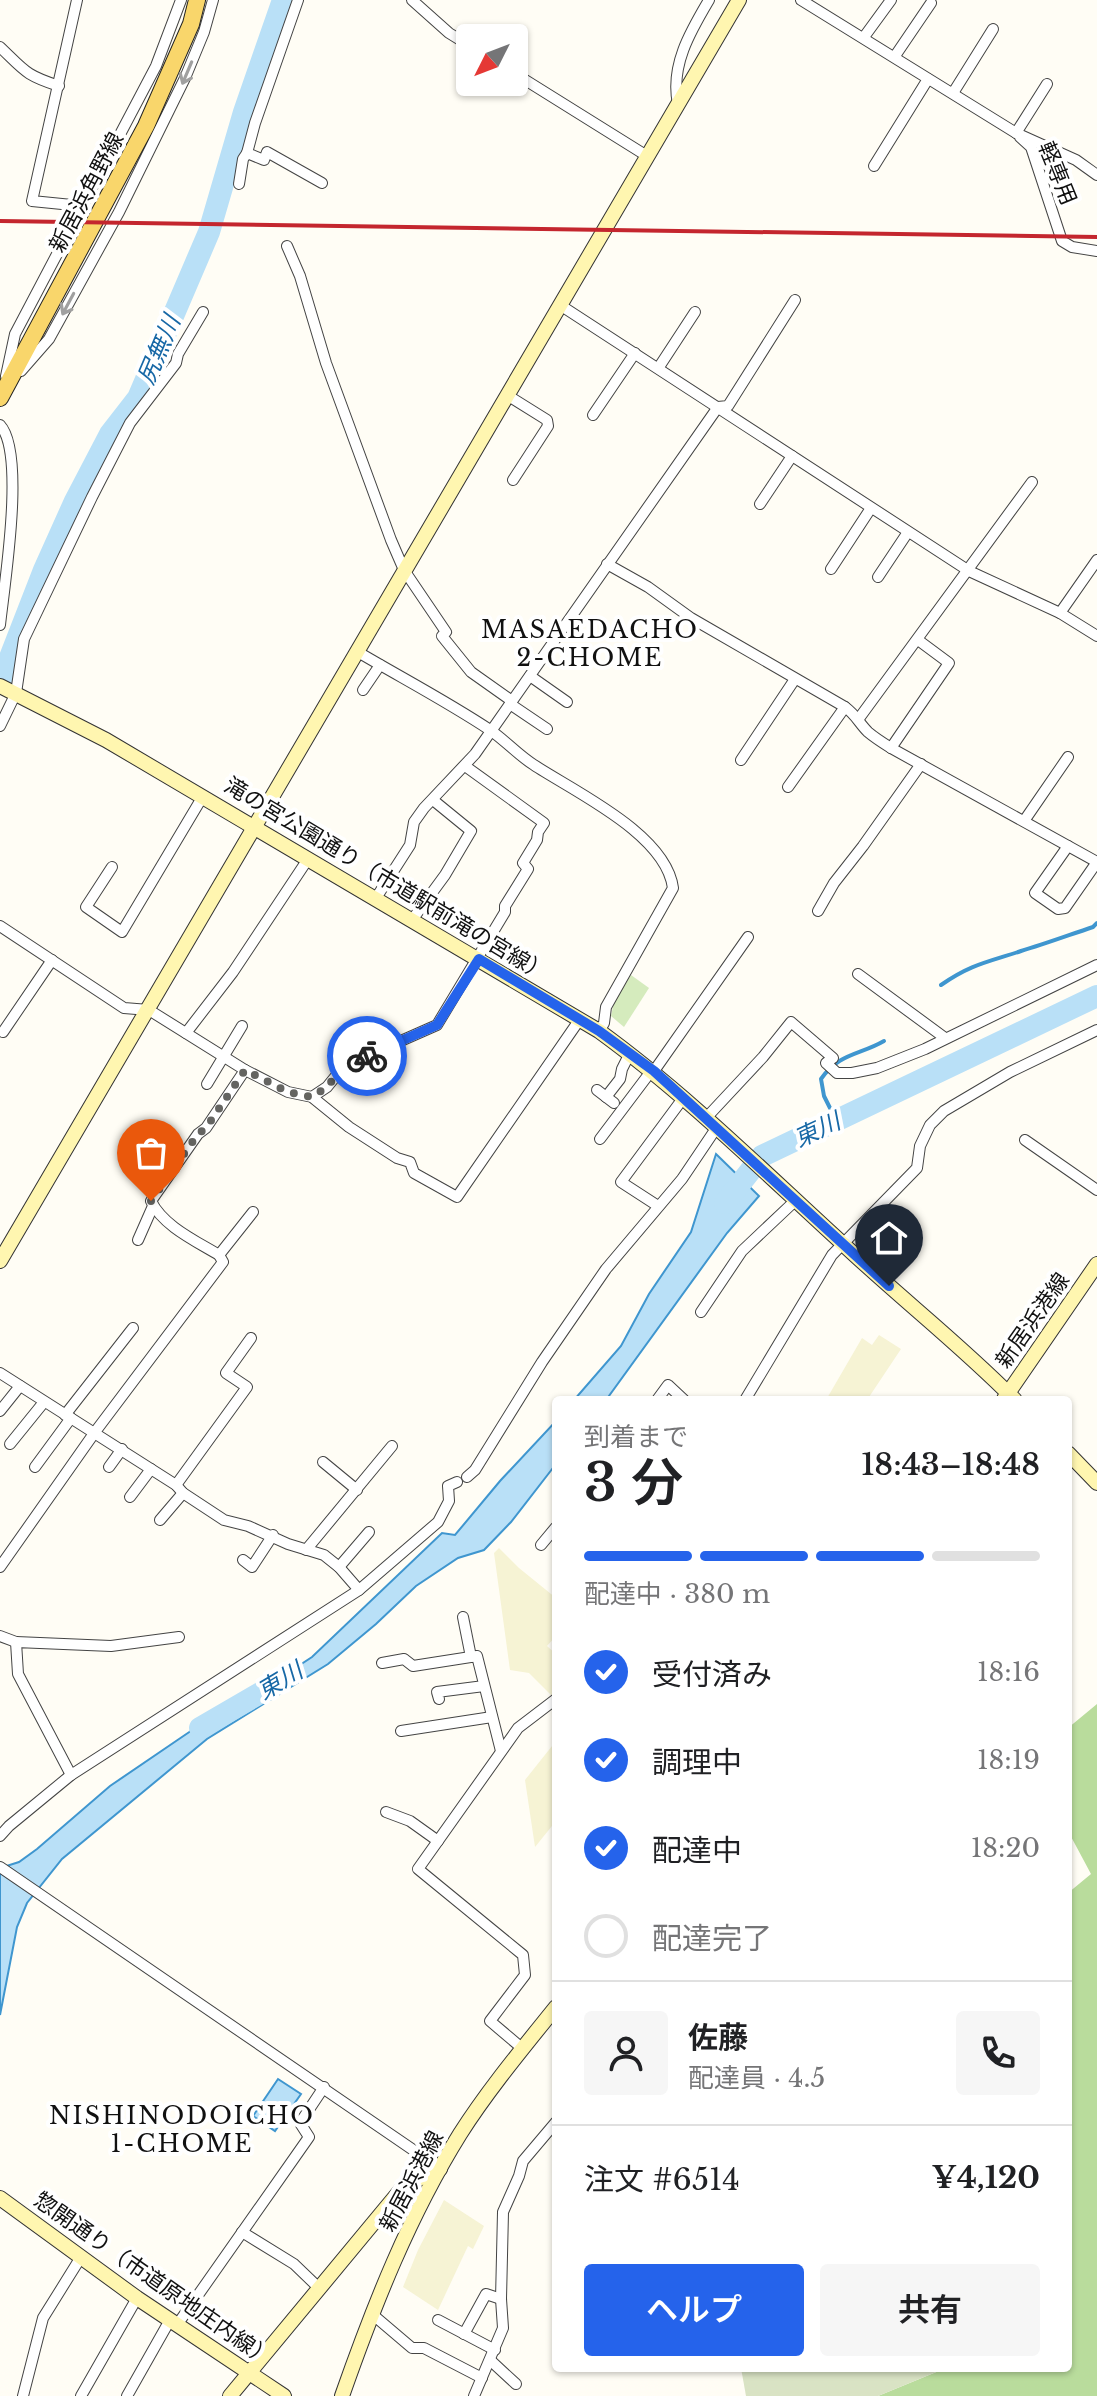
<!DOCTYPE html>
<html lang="ja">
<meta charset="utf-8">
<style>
:root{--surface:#fff;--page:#f6f6f6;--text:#202124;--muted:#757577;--line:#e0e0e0;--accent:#2563eb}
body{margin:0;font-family:"Libre Baskerville","Noto Sans JP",serif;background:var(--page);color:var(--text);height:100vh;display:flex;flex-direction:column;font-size:30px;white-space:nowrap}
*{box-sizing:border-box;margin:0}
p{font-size:26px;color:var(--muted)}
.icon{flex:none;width:44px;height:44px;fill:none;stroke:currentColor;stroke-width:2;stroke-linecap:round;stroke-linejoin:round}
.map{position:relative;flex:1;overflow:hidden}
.sheet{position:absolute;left:552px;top:1396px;width:520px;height:976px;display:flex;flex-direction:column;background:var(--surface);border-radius:8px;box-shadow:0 2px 6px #0004}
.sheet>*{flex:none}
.needle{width:52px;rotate:228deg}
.controls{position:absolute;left:456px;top:24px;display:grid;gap:16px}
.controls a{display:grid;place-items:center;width:72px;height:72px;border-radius:8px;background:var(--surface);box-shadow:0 2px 6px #0004;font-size:40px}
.pin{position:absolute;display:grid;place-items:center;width:68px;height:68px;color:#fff;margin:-82px -34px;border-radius:50% 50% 50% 0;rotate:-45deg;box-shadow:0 0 8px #0007}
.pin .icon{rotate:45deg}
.courier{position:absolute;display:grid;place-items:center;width:80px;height:80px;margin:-40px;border:6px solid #2563eb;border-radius:50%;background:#fff;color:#222;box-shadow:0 2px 10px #0007}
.summary em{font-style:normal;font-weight:600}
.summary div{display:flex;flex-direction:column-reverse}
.summary{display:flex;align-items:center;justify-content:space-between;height:136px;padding:0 32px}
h1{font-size:52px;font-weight:600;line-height:60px}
.bar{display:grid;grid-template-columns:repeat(4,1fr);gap:12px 8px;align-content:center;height:96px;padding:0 32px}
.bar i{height:10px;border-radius:6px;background:var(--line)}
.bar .current{background:var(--accent)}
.bar p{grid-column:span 4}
.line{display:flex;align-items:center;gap:20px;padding:0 32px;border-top:2px solid var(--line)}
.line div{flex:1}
.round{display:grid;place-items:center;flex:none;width:84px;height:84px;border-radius:8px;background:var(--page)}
ol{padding:0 32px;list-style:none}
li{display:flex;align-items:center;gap:24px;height:88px}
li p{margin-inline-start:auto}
li .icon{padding:8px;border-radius:50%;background:var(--accent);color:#fff;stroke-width:4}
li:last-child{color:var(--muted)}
li i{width:44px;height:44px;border:4px solid var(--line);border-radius:50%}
.action{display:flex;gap:16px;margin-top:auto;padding:16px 32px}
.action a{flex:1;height:92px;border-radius:8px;background:var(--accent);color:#fff;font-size:32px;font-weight:600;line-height:92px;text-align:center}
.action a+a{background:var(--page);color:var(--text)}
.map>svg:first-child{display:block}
</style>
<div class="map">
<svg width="1097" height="2396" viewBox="0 0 1097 2396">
<rect width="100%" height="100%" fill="#fffdf5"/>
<g fill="#f6f3d4">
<polygon points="879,1335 901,1349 867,1400 826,1400 862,1338 872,1345"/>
<polygon points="499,1548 519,1568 556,1598 556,1636 547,1646 556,1654 556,1693 552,1696 529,1673 510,1670 494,1553"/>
<polygon points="556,1741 556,1821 535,1847 525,1780"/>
<polygon points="444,2200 484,2226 473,2249 468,2246 438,2310 403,2287 418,2250"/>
</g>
<polygon fill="#d5ebbd" points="631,975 649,988 624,1027 611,1016 614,1002"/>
<polygon fill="#b9dc9c" points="1097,1704 1097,2396 878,2396 946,2368 1068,2368 1068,1893 1091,1874 1068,1831 1068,1728"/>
<polygon fill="#d9e3c4" points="741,2368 946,2368 878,2396 746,2396"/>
<g fill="#b9e0f7" stroke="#3f96cf" stroke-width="2">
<polygon points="716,1154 759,1196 727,1233 606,1400 574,1400 621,1346 649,1294 691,1232"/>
<polygon points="556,1421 556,1464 511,1522 484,1550 458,1558 416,1586 376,1624 328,1664 207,1739 62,1859 27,1903 17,1927 0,2015 0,1868 19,1862 37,1849 110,1786 201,1724 231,1710 312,1657 442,1533 455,1535 500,1481"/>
<polygon points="278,2079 301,2094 275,2131 253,2116"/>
</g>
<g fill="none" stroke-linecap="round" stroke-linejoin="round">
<g stroke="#3f96cf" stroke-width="4">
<path d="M 941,985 C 971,964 988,962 1021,951 C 1045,944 1069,935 1093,927 L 1097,923"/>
<path d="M 836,1120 L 824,1096 L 821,1079 C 839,1053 860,1055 884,1041"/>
</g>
<g stroke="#b9e0f7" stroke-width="22">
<polyline points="0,683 44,570 75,501 110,434 138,398 209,232 244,112 283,0"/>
<polyline points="725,1203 762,1156 1097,996"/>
<polyline points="200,1728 267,1689"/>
</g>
<defs>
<g id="street">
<polyline points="77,0 32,201 82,206"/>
<polyline points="298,0 255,123 247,153 264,160 267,152 322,183"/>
<polyline points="412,0 449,33 470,46"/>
<polyline points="801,0 1016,133 1076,160 1097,175"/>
<polyline points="864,37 891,0"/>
<path d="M 0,47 C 25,71 25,75 59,86"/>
<polyline points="895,56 931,3"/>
<polyline points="514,73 647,156"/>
<polyline points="953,93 993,29"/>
<path d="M 678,104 C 670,66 690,32 709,0"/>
<polyline points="1016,133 1047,84"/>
<polyline points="1020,137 1031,147 1062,241 1072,247 1097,251"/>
<polyline points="874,166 928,79"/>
<polyline points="239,184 243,159 247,153"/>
<polyline points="287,246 300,276 326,363 391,540 404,570 446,632 442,636 471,672 512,701"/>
<polyline points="560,305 969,571 1060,613 1097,636"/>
<polyline points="659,367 695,312"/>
<polyline points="21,371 49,339 119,212 185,78 204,32 213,0"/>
<polyline points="6,376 15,334 156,66 181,0"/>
<polyline points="507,395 547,420 548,426 513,480"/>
<polyline points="593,415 635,353"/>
<path d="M 0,425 C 26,453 4,586 0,625"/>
<polyline points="760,504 792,456"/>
<path d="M 607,564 L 648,587 L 691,618 L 845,707 C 856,715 859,723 868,732 C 875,738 883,743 891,748 L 1097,862"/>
<polyline points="831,569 871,508"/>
<polyline points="878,577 908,532"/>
<polyline points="1060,613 1097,560"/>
<path d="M 358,652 C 402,678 448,702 490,730 C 506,741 518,755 534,765 C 575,792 666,834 673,888 L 606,1007 L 604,1023 L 599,1031"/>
<polyline points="530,676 567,702"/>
<polyline points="363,690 380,665"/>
<polyline points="510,704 547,729"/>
<polyline points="860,717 1032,482"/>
<polyline points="0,726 16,693 24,639 92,497 130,423 176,363 178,354 203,312"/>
<polyline points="891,748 949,663 918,640"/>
<polyline points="741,760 795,679"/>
<polyline points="788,787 845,707"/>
<polyline points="1024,821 1068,757"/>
<polyline points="1068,846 1035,893 1058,909 1065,908 1097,862"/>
<polyline points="112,867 86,907 122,932 203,796"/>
<polyline points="376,898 410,845 414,822 424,808 475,754 718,407 728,406 795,300"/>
<polyline points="818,911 834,883 863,846 921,764"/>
<polyline points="412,920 445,875 471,831 433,800"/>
<path d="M 0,926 L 124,1008 L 149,1010 L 245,1070 L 206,1128 L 198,1134 L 151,1201 C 163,1226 196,1241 219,1255 L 223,1262 L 95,1432 L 0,1567"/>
<polyline points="858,974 945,1038"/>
<polyline points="3,1032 52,960"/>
<polyline points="186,1033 233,972 308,859"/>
<polyline points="245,1070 288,1092 312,1097 349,1127 397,1158 410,1162 414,1173 457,1197 580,1019"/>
<polyline points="654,1071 748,937"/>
<polyline points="207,1084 242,1026"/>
<polyline points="597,1090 614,1103"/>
<polyline points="312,1097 327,1087 344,1066 437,1025 505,912 505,906 528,869 523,863 537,840 538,832 544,823 465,766"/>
<polyline points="606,1097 620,1079 622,1069 630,1053"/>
<polyline points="707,1117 763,1057 791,1022 833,1058 826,1063 837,1073 852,1073 877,1068 925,1049 1097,965"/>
<polyline points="157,1136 182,1156"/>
<polyline points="600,1139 652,1070"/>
<polyline points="1025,1140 1097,1190"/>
<polyline points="658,1206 621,1182 684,1097"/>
<polyline points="138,1240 153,1206"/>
<polyline points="219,1255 253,1212"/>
<polyline points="701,1312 742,1251 796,1200"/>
<polyline points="0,1373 176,1485 183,1493 224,1520 248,1526 288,1544 324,1555 339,1567 359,1590 438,1522 449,1501 448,1486 457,1482"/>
<polyline points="657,1400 668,1385 684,1400"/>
<polyline points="745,1400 832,1255 917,1168 920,1146 930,1125 944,1111 1010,1072 1097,1030"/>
<polyline points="0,1411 20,1386"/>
<polyline points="65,1415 133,1328"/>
<polyline points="10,1444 44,1402"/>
<polyline points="323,1462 357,1490"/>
<polyline points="35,1467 71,1418"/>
<polyline points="109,1467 122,1449"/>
<polyline points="467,1477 475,1470 542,1362 606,1269 682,1179 717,1127"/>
<polyline points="176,1485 247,1387 226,1373 251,1338"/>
<polyline points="130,1497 151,1469"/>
<polyline points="160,1520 183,1493"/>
<polyline points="541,1545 556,1527"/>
<polyline points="306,1550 392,1446"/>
<polyline points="243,1560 252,1567 273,1535"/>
<polyline points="339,1567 369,1532"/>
<polyline points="463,1617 471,1657"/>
<polyline points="0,1636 16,1642"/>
<polyline points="382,1663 404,1659 413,1666 477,1656 501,1751"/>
<polyline points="439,1699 437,1692 484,1686"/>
<polyline points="401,1731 492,1717"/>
<polyline points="71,1775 18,1674 16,1642 111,1646 179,1637"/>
<polyline points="386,1812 410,1821 438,1841"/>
<polyline points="0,1836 9,1826 71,1775 359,1590"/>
<polyline points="0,1867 441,2169"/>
<polyline points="523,2049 490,2021 525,1975 523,1955 418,1869 518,1728 556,1699"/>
<polyline points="242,2232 294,2264 319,2288"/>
<polyline points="372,2314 412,2348 424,2348 482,2378"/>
<polyline points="438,2320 495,2350"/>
<polyline points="177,2325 309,2137 300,2123 324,2087"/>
<polyline points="464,2334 486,2294 501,2299"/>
<polyline points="490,2360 516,2384"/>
<polyline points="23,2396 43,2318 81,2257"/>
<polyline points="81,2396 137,2298"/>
<polyline points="127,2396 170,2320"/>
<polyline points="474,2396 503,2328 501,2299 503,2212 519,2176 523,2161 556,2122"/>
</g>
<g id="secondary">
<path d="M 0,686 L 106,740 L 599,1031 C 687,1095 763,1171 843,1244 C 899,1297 961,1345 1015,1400"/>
<polyline points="0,1261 739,0"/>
<polyline points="1004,1399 1097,1264"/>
<polyline points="1068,1453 1097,1483"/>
<polyline points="0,2198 137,2298 284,2396"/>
<polyline points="230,2396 404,2186 440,2169"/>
<path d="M 342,2396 C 374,2305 409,2216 460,2134 C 488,2090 523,2048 556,2007"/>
</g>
<polyline id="primary" points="0,398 146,126 191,24 197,0"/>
</defs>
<use href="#street" stroke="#444" stroke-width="12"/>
<use href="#secondary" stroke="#333" stroke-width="16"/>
<use href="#primary" stroke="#222" stroke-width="18"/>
<use href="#street" stroke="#fff" stroke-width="10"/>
<use href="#secondary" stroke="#fff6b0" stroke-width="14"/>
<use href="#primary" stroke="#f9d66b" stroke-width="16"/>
<polyline stroke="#c4262e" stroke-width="4" points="0,221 1097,237"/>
</g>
<defs><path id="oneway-shaft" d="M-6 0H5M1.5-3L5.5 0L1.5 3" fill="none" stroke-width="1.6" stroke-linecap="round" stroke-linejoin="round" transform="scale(2)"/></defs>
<g stroke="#a0a0a0">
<use href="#oneway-shaft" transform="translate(187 73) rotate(113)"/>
<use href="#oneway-shaft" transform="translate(68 304) rotate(118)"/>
</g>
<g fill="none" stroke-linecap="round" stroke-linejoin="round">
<polyline stroke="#646461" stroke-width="8" stroke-dasharray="0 14.4" points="151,1201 198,1134 206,1128 245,1070 288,1092 312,1097 327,1087 344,1066 367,1056"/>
<polyline stroke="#2563eb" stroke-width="10" points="367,1056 437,1025 479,959 599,1031 654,1071 889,1286"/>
</g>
<g text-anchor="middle" stroke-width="8" stroke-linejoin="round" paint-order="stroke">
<g font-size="22" fill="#111" stroke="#fff">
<text transform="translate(1058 173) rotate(68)" y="8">軽専用</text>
<text transform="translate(86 192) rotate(-62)" y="8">新居浜角野線</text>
<text transform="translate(387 879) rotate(31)" y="8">滝の宮公園通り（市道駅前滝の宮線）</text>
<text transform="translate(1032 1320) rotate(-55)" y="8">新居浜港線</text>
<text transform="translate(411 2181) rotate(-62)" y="8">新居浜港線</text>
<text transform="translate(154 2279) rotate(35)" y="8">惣開通り（市道原地庄内線）</text>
</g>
<g font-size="24" font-style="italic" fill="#1768a6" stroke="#fff">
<text transform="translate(159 350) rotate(-67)" y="8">尻無川</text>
<text transform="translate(817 1130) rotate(-25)" y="8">東川</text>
<text transform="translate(280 1681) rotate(-31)" y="8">東川</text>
</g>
<g font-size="24" letter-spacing="2" fill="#111" stroke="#fff">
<text x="590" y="638">MASAEDACHO<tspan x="590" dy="28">2-CHOME</tspan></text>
<text x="182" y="2124">NISHINODOICHO<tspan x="182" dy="28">1-CHOME</tspan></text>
</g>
</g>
</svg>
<div class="controls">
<a><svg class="needle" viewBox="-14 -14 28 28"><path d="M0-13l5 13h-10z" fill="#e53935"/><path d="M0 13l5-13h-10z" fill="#757577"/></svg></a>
</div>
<div class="pin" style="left:151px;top:1201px;background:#ea580c"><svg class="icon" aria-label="bag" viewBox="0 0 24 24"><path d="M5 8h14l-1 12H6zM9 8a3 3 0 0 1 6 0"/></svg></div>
<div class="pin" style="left:889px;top:1286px;background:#1f2937"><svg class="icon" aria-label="home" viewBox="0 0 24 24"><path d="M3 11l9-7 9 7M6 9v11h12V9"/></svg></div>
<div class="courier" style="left:367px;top:1056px"><svg class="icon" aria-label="bike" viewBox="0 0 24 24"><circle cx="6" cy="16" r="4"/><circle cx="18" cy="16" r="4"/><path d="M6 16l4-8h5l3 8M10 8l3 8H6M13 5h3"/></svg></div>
<section class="sheet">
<div class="summary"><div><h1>3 分</h1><p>到着まで</p></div><em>18:43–18:48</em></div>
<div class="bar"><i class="current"></i><i class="current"></i><i class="current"></i><i></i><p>配達中 · 380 m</p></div>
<ol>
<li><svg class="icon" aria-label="check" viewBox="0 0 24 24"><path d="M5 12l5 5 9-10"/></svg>受付済み<p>18:16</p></li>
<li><svg class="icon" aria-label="check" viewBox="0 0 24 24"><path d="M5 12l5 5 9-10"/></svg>調理中<p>18:19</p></li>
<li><svg class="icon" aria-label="check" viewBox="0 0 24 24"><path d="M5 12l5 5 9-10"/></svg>配達中<p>18:20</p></li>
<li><i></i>配達完了</li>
</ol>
<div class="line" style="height:144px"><a class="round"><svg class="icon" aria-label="person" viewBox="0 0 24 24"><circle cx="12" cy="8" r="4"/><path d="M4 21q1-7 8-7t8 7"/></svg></a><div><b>佐藤</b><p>配達員 · 4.5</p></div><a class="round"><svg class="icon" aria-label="phone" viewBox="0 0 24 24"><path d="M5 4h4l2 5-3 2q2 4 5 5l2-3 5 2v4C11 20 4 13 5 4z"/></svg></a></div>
<div class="line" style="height:104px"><div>注文 #6514</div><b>¥4,120</b></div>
<div class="action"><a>ヘルプ</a><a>共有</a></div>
</section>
</div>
